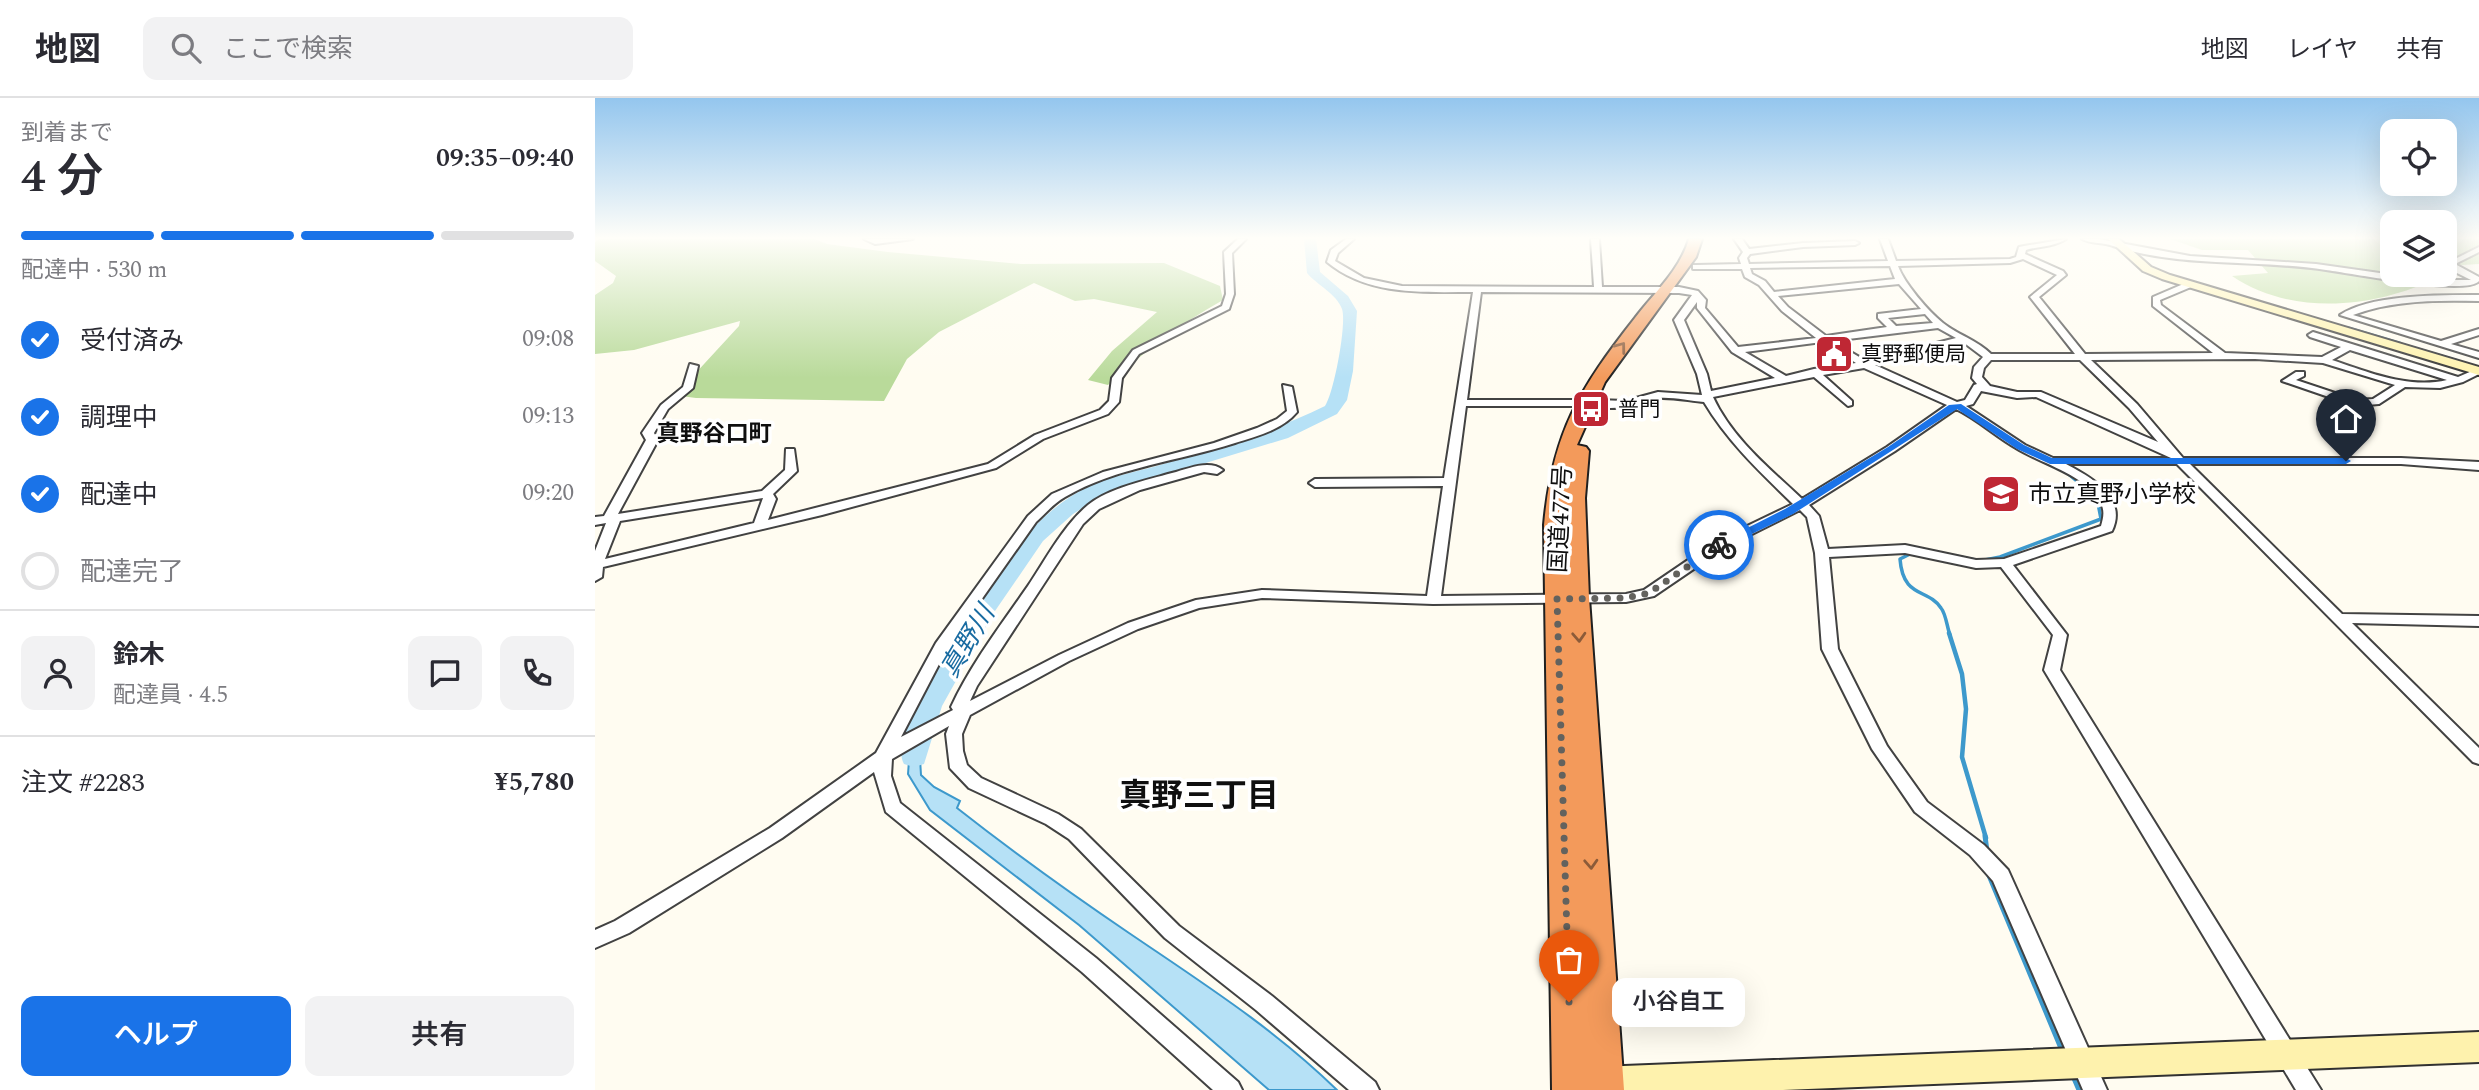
<!DOCTYPE html>
<html lang="ja">
<meta charset="utf-8">
<style>
:root{--surface:#fff;--page:#f2f2f3;--text:#2b2b33;--muted:#7c7c81;--line:#e1e1e2;--accent:#1a73e8}
body{margin:0;font-family:Spectral,"Noto Sans JP",serif;background:var(--page);color:var(--text);height:100vh;display:flex;flex-direction:column;font-size:26px;white-space:nowrap}
*{box-sizing:border-box;margin:0}
p{font-size:23px;color:var(--muted)}
.icon{flex:none;width:38px;height:38px;fill:none;stroke:currentColor;stroke-width:2;stroke-linecap:round;stroke-linejoin:round}
.map{position:relative;flex:1;overflow:hidden}
.panel{display:flex;flex-direction:column;background:var(--surface);width:595px}
.panel>*{flex:none}
.tools{position:absolute;left:1785px;top:21px;display:grid;gap:14px}
.tools a{display:grid;place-items:center;width:77px;height:77px;border-radius:14px;background:var(--surface);box-shadow:0 7px 28px #0002;font-size:35px}
.pin{position:absolute;display:grid;place-items:center;width:60px;height:60px;color:#fff;margin:-72px -30px;border-radius:50% 50% 50% 0;rotate:-45deg;box-shadow:0 0 7px #0007}
.pin .icon{rotate:45deg}
.courier{position:absolute;display:grid;place-items:center;width:70px;height:70px;margin:-35px;border:5px solid #1a73e8;border-radius:50%;background:#fff;color:#222;box-shadow:0 2px 9px #0007}
.bubble{position:absolute;height:49px;border-radius:14px;background:var(--surface);box-shadow:0 7px 28px #0002;font-size:23px;font-weight:600;line-height:49px;text-align:center}
.overview em{font-style:normal;font-weight:600}
.overview div{display:flex;flex-direction:column-reverse}
.overview{display:flex;align-items:center;justify-content:space-between;height:119px;padding:0 21px}
h1{font-size:46px;font-weight:600;line-height:52px}
.bar{display:grid;grid-template-columns:repeat(4,1fr);gap:10px 7px;align-content:center;height:84px;padding:0 21px}
.bar i{height:9px;border-radius:5px;background:var(--line)}
.bar .current{background:var(--accent)}
.bar p{grid-column:span 4}
.line{display:flex;align-items:center;gap:18px;padding:0 21px;border-top:2px solid var(--line)}
.line div{flex:1}
.round{display:grid;place-items:center;flex:none;width:74px;height:74px;border-radius:14px;background:var(--page)}
ol{padding:0 21px;list-style:none}
li{display:flex;align-items:center;gap:21px;height:77px}
li p{margin-inline-start:auto}
li .icon{padding:7px;border-radius:50%;background:var(--accent);color:#fff;stroke-width:4}
li:last-child{color:var(--muted)}
li i{width:38px;height:38px;border:4px solid var(--line);border-radius:50%}
.action{display:flex;gap:14px;margin-top:auto;padding:14px 21px}
.action a{flex:1;height:80px;border-radius:14px;background:var(--accent);color:#fff;font-size:28px;font-weight:600;line-height:80px;text-align:center}
.action a+a{background:var(--page);color:var(--text)}
header{display:flex;align-items:center;gap:42px;box-sizing:border-box;height:98px;padding:0 35px;background:var(--surface);border-bottom:2px solid var(--line)}
header strong{font-size:33px}
nav{display:flex;gap:38px;margin-inline-start:auto;font-size:24px}
.search{width:490px;height:63px;background:var(--page);display:flex;align-items:center;gap:18px;box-sizing:border-box;padding:0 24px;border-radius:14px;color:var(--muted);font-size:26px}
main{display:flex;flex:1;min-height:0}
.map>svg:first-child{display:block}
</style>
<header>
<strong>地図</strong>
<div class="search"><svg class="icon" aria-label="search" viewBox="0 0 24 24"><circle cx="10" cy="10" r="6"/><path d="M15 15l6 6"/></svg>ここで検索</div>
<nav><a>地図</a><a>レイヤ</a><a>共有</a></nav>
</header>
<main>
<section class="panel">
<div class="overview"><div><h1>4 分</h1><p>到着まで</p></div><em>09:35–09:40</em></div>
<div class="bar"><i class="current"></i><i class="current"></i><i class="current"></i><i></i><p>配達中 · 530 m</p></div>
<ol>
<li><svg class="icon" aria-label="check" viewBox="0 0 24 24"><path d="M5 12l5 5 9-10"/></svg>受付済み<p>09:08</p></li>
<li><svg class="icon" aria-label="check" viewBox="0 0 24 24"><path d="M5 12l5 5 9-10"/></svg>調理中<p>09:13</p></li>
<li><svg class="icon" aria-label="check" viewBox="0 0 24 24"><path d="M5 12l5 5 9-10"/></svg>配達中<p>09:20</p></li>
<li><i></i>配達完了</li>
</ol>
<div class="line" style="height:126px"><a class="round"><svg class="icon" aria-label="person" viewBox="0 0 24 24"><circle cx="12" cy="8" r="4"/><path d="M4 21q1-7 8-7t8 7"/></svg></a><div><b>鈴木</b><p>配達員 · 4.5</p></div><a class="round"><svg class="icon" aria-label="chat" viewBox="0 0 24 24"><path d="M4 5h16v11H9l-5 4z"/></svg></a><a class="round"><svg class="icon" aria-label="phone" viewBox="0 0 24 24"><path d="M5 4h4l2 5-3 2q2 4 5 5l2-3 5 2v4C11 20 4 13 5 4z"/></svg></a></div>
<div class="line" style="height:91px"><div>注文 #2283</div><b>¥5,780</b></div>
<div class="action"><a>ヘルプ</a><a>共有</a></div>
</section>
<div class="map">
<svg width="1884" height="992" viewBox="0 0 1884 992">
<rect width="100%" height="100%" fill="#fffcf1"/>
<g fill="#b9da9a">
<path d="M 4,141 L 220,141 L 232,146 L 293,154 L 426,166 L 569,165 L 625,188 L 628,202 C 585,226 548,254 513,287 L 493,282 L 517,253 L 562,214 L 499,201 L 480,203 L 439,185 L 344,234 L 312,261 L 289,303 L 101,300 L 86,298 L 86,291 L 144,228 L 145,223 L 39,252 L 0,256 L 0,197 L 18,185 L 21,178 L 0,163 L 0,144 Z"/>
<path d="M 1575,141 L 1797,141 L 1797,177 L 1844,179 C 1781,210 1698,219 1637,178 L 1673,175 L 1653,152 L 1607,152 Z"/>
<polygon points="1850,141 1884,141 1884,166 1850,168"/>
</g>
<path fill="#b6e1f6" stroke="#3d99cc" stroke-width="2" d="M 324,644 L 326,677 L 339,689 L 365,703 L 362,710 C 418,754 475,795 534,835 C 606,884 680,931 742,992 L 674,992 L 484,827 L 335,712 L 313,676 L 315,649 Z"/>
<g fill="none" stroke-linecap="round" stroke-linejoin="round">
<polyline stroke="#3d99cc" stroke-width="2" points="1752,229 1806,245"/>
<polyline stroke="#3d99cc" stroke-width="2.5" points="1800,244 1861,262"/>
<g stroke="#3d99cc" stroke-width="3.5">
<polyline points="1330,452 1385,463 1405,459 1506,421 1502,400 1471,374"/>
<path d="M 1319,454 L 1305,461 C 1308,501 1333,490 1346,510 C 1351,516 1352,529 1355,537"/>
</g>
<polyline stroke="#3d99cc" stroke-width="4.5" points="1354,535 1367,576 1371,611 1367,659 1391,740"/>
<g stroke="#3d99cc" stroke-width="5">
<polyline points="1390,738 1392,753"/>
<polyline points="1393,775 1468,955"/>
<polyline points="1478,978 1484,992"/>
</g>
<path fill="#b6e1f6" fill-rule="evenodd" d="M 709,141 L 721,141 L 725,174 L 753,198 L 762,213 L 758,273 L 752,302 L 742,316 L 693,340 L 509,396 L 478,416 L 448,443 L 400,513 L 347,608 L 329,666 L 319,669 L 309,666 C 297,644 326,599 338,579 C 378,511 420,425 494,388 C 515,378 542,374 565,367 C 622,350 677,334 730,308 C 739,295 752,225 747,211 C 742,196 722,187 712,175 Z"/>
<defs>
<g id="street">
<polygon points="269,141 318,141 280,146"/>
<path d="M 643,141 L 651,141 L 637,155 L 639,196 L 634,211 L 544,256 L 527,280 L 524,304 L 513,316 L 448,341 L 401,370 L 227,417 L 8,469 L 7,479 L 0,483 L 0,453 L 11,425 L 0,427 L 0,419 L 9,418 L 51,342 L 47,335 L 66,307 L 88,289 L 95,266 L 103,268 L 98,290 L 73,311 L 59,335 L 63,342 L 23,416 L 167,393 L 190,372 L 191,351 L 199,351 L 202,373 L 178,396 L 181,401 L 173,422 L 393,366 L 440,337 L 505,312 L 514,303 L 517,280 L 538,252 L 627,208 L 631,196 L 629,154 ZM 168,400 L 159,425 L 10,461 L 25,423 Z"/>
<path d="M 751,141 L 759,141 L 743,155 L 740,163 L 769,180 L 807,188 L 999,189 L 996,141 L 1004,141 L 1007,189 L 1084,189 L 1103,193 L 1111,202 L 1110,210 L 1143,249 L 1221,240 L 1187,213 L 1164,187 L 1150,179 L 1147,171 L 1098,171 L 1098,167 L 1101,167 L 1146,166 L 1144,160 L 1148,154 L 1139,141 L 1147,141 L 1154,151 L 1208,145 L 1260,143 L 1264,145 L 1260,147 L 1208,149 L 1155,156 L 1152,160 L 1154,166 L 1293,163 L 1285,141 L 1293,141 L 1301,163 L 1415,161 L 1421,159 L 1424,149 L 1429,148 L 1471,141 C 1459,149 1444,148 1431,152 L 1430,156 L 1468,173 L 1471,177 L 1444,199 L 1490,256 L 1618,255 L 1558,208 L 1558,199 L 1593,184 L 1596,185 L 1596,189 L 1565,202 L 1566,207 L 1630,255 L 1727,259 L 1746,249 L 1715,239 L 1713,237 L 1718,234 L 1863,279 L 1884,270 L 1884,276 L 1868,284 L 1845,290 L 1810,289 L 1784,306 L 1760,308 L 1687,283 L 1701,274 L 1709,274 L 1709,278 L 1701,282 L 1761,302 L 1778,301 L 1800,287 L 1728,265 L 1660,261 L 1496,262 L 1542,306 L 1588,360 L 1806,360 L 1884,364 L 1884,372 L 1806,366 L 1595,366 L 1747,516 L 1884,518 L 1884,528 L 1757,525 L 1884,650 L 1884,666 L 1878,664 L 1582,366 L 1471,366 C 1496,379 1533,400 1517,433 L 1418,467 L 1472,537 L 1465,572 L 1726,992 L 1701,992 L 1449,572 L 1458,537 L 1406,469 L 1381,470 L 1310,455 L 1234,459 L 1243,551 L 1292,648 L 1332,704 L 1389,747 L 1413,772 L 1512,992 L 1488,992 L 1398,783 L 1375,757 L 1320,714 L 1277,651 L 1227,551 L 1220,455 L 1212,419 L 1205,412 L 1131,449 L 1059,498 L 1031,504 L 838,506 L 667,500 L 604,510 L 543,531 L 474,563 L 375,617 L 367,636 L 368,653 L 372,667 L 386,680 L 463,716 L 486,731 L 584,828 L 677,898 L 780,984 L 784,992 L 754,992 L 661,912 L 570,840 L 474,741 L 451,726 L 374,690 L 355,670 L 351,636 L 354,628 L 297,661 L 296,678 L 305,705 L 501,860 L 643,984 L 647,992 L 618,992 L 487,874 L 291,714 L 279,674 L 187,740 L 34,835 L 0,850 L 0,832 L 20,823 L 175,730 L 281,655 L 341,545 L 433,418 L 457,396 L 508,374 L 619,345 L 662,330 L 682,321 L 692,313 L 688,287 L 697,289 L 702,314 C 687,332 662,338 640,345 C 585,363 521,369 470,399 C 459,405 451,415 441,424 L 353,549 L 306,639 L 358,612 L 356,609 C 376,566 406,527 433,488 C 451,461 468,428 493,407 C 514,390 552,382 577,375 C 593,371 614,361 628,372 L 622,376 L 609,374 L 545,392 L 504,411 L 488,426 L 382,588 L 375,603 L 464,557 L 533,525 L 601,502 L 667,492 L 832,498 L 848,388 L 720,389 L 714,385 L 720,381 L 849,380 L 878,194 C 828,194 773,198 732,164 L 736,152 ZM 1428,161 L 1462,177 L 1435,199 L 1480,256 L 1396,256 C 1382,242 1363,237 1348,225 C 1333,213 1309,185 1303,168 L 1415,165 ZM 1295,168 L 1300,181 L 1179,194 L 1170,183 L 1157,176 L 1155,170 ZM 1304,186 L 1326,211 L 1283,216 L 1283,220 L 1292,229 L 1231,238 L 1193,209 L 1183,198 ZM 886,194 L 1084,195 L 1097,197 L 1079,222 L 1102,276 L 1107,297 L 1063,294 L 1030,303 L 1003,302 L 998,305 C 1017,318 1043,302 1064,300 C 1078,299 1095,303 1109,304 C 1133,344 1165,374 1198,406 L 1121,443 L 1049,492 L 1031,496 L 846,498 L 871,308 L 987,308 L 992,305 L 987,302 L 872,302 ZM 1102,204 L 1102,210 L 1137,254 L 1180,280 L 1116,293 L 1112,276 L 1089,222 ZM 1330,216 L 1338,225 L 1301,228 L 1293,220 ZM 1343,230 L 1361,240 L 1271,263 L 1237,243 ZM 1227,244 L 1261,265 L 1219,271 L 1191,278 L 1150,254 ZM 1368,244 L 1388,259 L 1379,269 L 1377,280 L 1382,286 L 1379,287 L 1370,302 L 1362,304 L 1280,267 ZM 1755,252 L 1852,282 C 1813,291 1773,274 1737,262 ZM 1396,262 L 1485,262 L 1534,310 L 1563,344 L 1446,294 L 1422,294 L 1395,288 L 1387,279 L 1389,270 ZM 1269,270 L 1352,307 L 1292,349 L 1207,401 C 1174,370 1137,340 1118,299 L 1219,279 L 1253,308 L 1257,307 L 1257,303 L 1228,277 ZM 1386,293 L 1422,300 L 1441,299 L 1576,360 L 1458,360 L 1430,347 L 1371,308 L 1378,306 ZM 1361,311 C 1382,321 1400,338 1421,350 C 1445,365 1490,377 1504,402 C 1510,411 1509,418 1506,428 L 1409,461 L 1381,462 L 1310,447 L 1233,451 L 1224,418 L 1214,407 L 1300,353 Z"/>
<path d="M 1487,141 L 1504,141 L 1595,158 L 1721,166 L 1834,182 L 1876,182 L 1854,171 L 1852,165 L 1884,149 L 1884,154 L 1860,166 L 1884,179 L 1884,183 C 1872,198 1755,175 1731,172 C 1661,161 1586,170 1518,148 C 1508,144 1496,146 1487,141 Z"/>
<path d="M 1884,197 L 1884,203 C 1841,202 1798,202 1758,217 L 1846,243 L 1884,231 L 1884,237 L 1856,246 L 1884,254 L 1884,260 L 1745,217 C 1776,196 1847,197 1884,197 Z"/>
</g>
<g id="secondary">
<polygon points="1513,141 1524,141 1556,169 1575,177 1884,269 1884,277 1567,181 1548,173"/>
<polygon points="1884,934 1884,964 1188,992 992,992 988,984 993,973 1004,969"/>
</g>
<path id="highway" d="M 1094,141 L 1107,141 L 1101,159 L 1010,284 L 982,347 L 991,349 L 994,353 L 990,400 L 994,500 L 1029,992 L 957,992 L 949,427 C 957,336 984,291 1040,220 C 1059,195 1085,172 1094,141 Z"/>
</defs>
<use href="#street" stroke="#424242" stroke-width="4"/>
<use href="#secondary" stroke="#313131" stroke-width="4"/>
<use href="#highway" stroke="#202020" stroke-width="4"/>
<use href="#street" fill="#fff" fill-rule="evenodd"/>
<use href="#secondary" fill="#fef2ad" fill-rule="evenodd"/>
<use href="#highway" fill="#f39a5b" fill-rule="evenodd"/>
</g>
<defs><path id="oneway-chevron" d="M-2-3.5L2.5 0L-2 3.5" fill="none" stroke-width="1.6" stroke-linecap="round" stroke-linejoin="round" transform="scale(1.75)"/></defs>
<g stroke="#8c5b39">
<use href="#oneway-chevron" transform="translate(1026 249) rotate(-53)"/>
<use href="#oneway-chevron" transform="translate(984 539) rotate(87)"/>
<use href="#oneway-chevron" transform="translate(996 766) rotate(87)"/>
</g>
<linearGradient id="sky" x2="0" y2="1"><stop stop-color="#94c6ee"/><stop offset="0.5" stop-color="#fffef9"/><stop offset="1" stop-color="#fffef9" stop-opacity="0"/></linearGradient>
<rect width="1884" height="280" fill="url(#sky)"/>
<polygon fill="#1a73e8" points="1366,306 1429,347 1457,360 1751,360 1756,363 1751,366 1455,366 1422,351 1362,311 1198,416 1128,450 1119,447 1190,411 1293,349 1354,307"/>
<g fill="none" stroke-linecap="round" stroke-linejoin="round">
<polyline stroke="#63625e" stroke-width="7" stroke-dasharray="0 12.6" points="974,904 962,501 1031,500 1054,495 1124,447"/>
</g>
<defs>
<symbol id="civic-square" viewBox="-11 -11 22 22"><rect x="-9" y="-9" width="18" height="18" rx="4" fill="#bf2734" stroke="#fff"/><path d="M-.6-6.5H3V-4.5H.6V-3L4-1V1h2V6H-6V1h2V-1L-.6-3ZM-1.2 2.5V6h2.4V2.5Z" fill="#fff"/></symbol>
<symbol id="bus-square" viewBox="-11 -11 22 22"><rect x="-9" y="-9" width="18" height="18" rx="4" fill="#bf2734" stroke="#fff"/><path d="M-5-6H5V4H4V6H2V4H-2V6H-4V4H-5ZM-3.5-4V0h7V-4ZM-3.5 1.2v1.5H-2V1.2ZM2 1.2v1.5H3.5V1.2Z" fill="#fff"/></symbol>
<symbol id="school-square" viewBox="-11 -11 22 22"><rect x="-9" y="-9" width="18" height="18" rx="4" fill="#bf2734" stroke="#fff"/><path d="M0-5L7-2L0 1L-7-2ZM-4 1L0 2.5L4 1V4Q0 6-4 4Z" fill="#fff"/></symbol>
</defs>
<g fill-rule="evenodd">
<use href="#civic-square" x="1217" y="234" width="44" height="44"/>
<use href="#bus-square" x="974" y="289" width="44" height="44"/>
<use href="#school-square" x="1384" y="374" width="44" height="44"/>
</g>
<g text-anchor="middle" stroke-width="7" stroke-linejoin="round" paint-order="stroke">
<g font-size="21" fill="#0f0f0f" stroke="#fff" text-anchor="start">
<text x="1266" y="263">真野郵便局</text>
<text x="1023" y="318">普門</text>
</g>
<g font-size="23" font-weight="bold" fill="#0f0f0f" stroke="#fff">
<text x="119" y="343">真野谷口町</text>
</g>
<g font-size="24" fill="#0f0f0f" stroke="#fff" text-anchor="start">
<text x="1433" y="404">市立真野小学校</text>
</g>
<g font-size="24" fill="#0f0f0f" stroke="#fff">
<text transform="translate(965 421) rotate(-87)" y="8">国道477号</text>
</g>
<g font-size="26" font-style="italic" fill="#186ba1" stroke="#fff">
<text transform="translate(372 543) rotate(-59)" y="9">真野川</text>
</g>
<g font-size="32" font-weight="bold" fill="#0f0f0f" stroke="#fff">
<text x="604" y="708">真野三丁目</text>
</g>
</g>
</svg>
<div class="tools">
<a><svg class="icon" aria-label="locate" viewBox="0 0 24 24"><circle cx="12" cy="12" r="6"/><path d="M12 2v4M12 18v4M2 12h4M18 12h4"/></svg></a>
<a><svg class="icon" aria-label="layers" viewBox="0 0 24 24"><path d="M12 4l9 5-9 5-9-5zM3 14l9 5 9-5"/></svg></a>
</div>
<div class="pin" style="left:974px;top:904px;background:#ea580c"><svg class="icon" aria-label="bag" viewBox="0 0 24 24"><path d="M5 8h14l-1 12H6zM9 8a3 3 0 0 1 6 0"/></svg></div>
<div class="pin" style="left:1751px;top:363px;background:#1f2937"><svg class="icon" aria-label="home" viewBox="0 0 24 24"><path d="M3 11l9-7 9 7M6 9v11h12V9"/></svg></div>
<div class="courier" style="left:1124px;top:447px"><svg class="icon" aria-label="bike" viewBox="0 0 24 24"><circle cx="6" cy="16" r="4"/><circle cx="18" cy="16" r="4"/><path d="M6 16l4-8h5l3 8M10 8l3 8H6M13 5h3"/></svg></div>
<div class="bubble" style="left:1017px;top:880px;width:133px">小谷自工</div>
</div>
</main>
